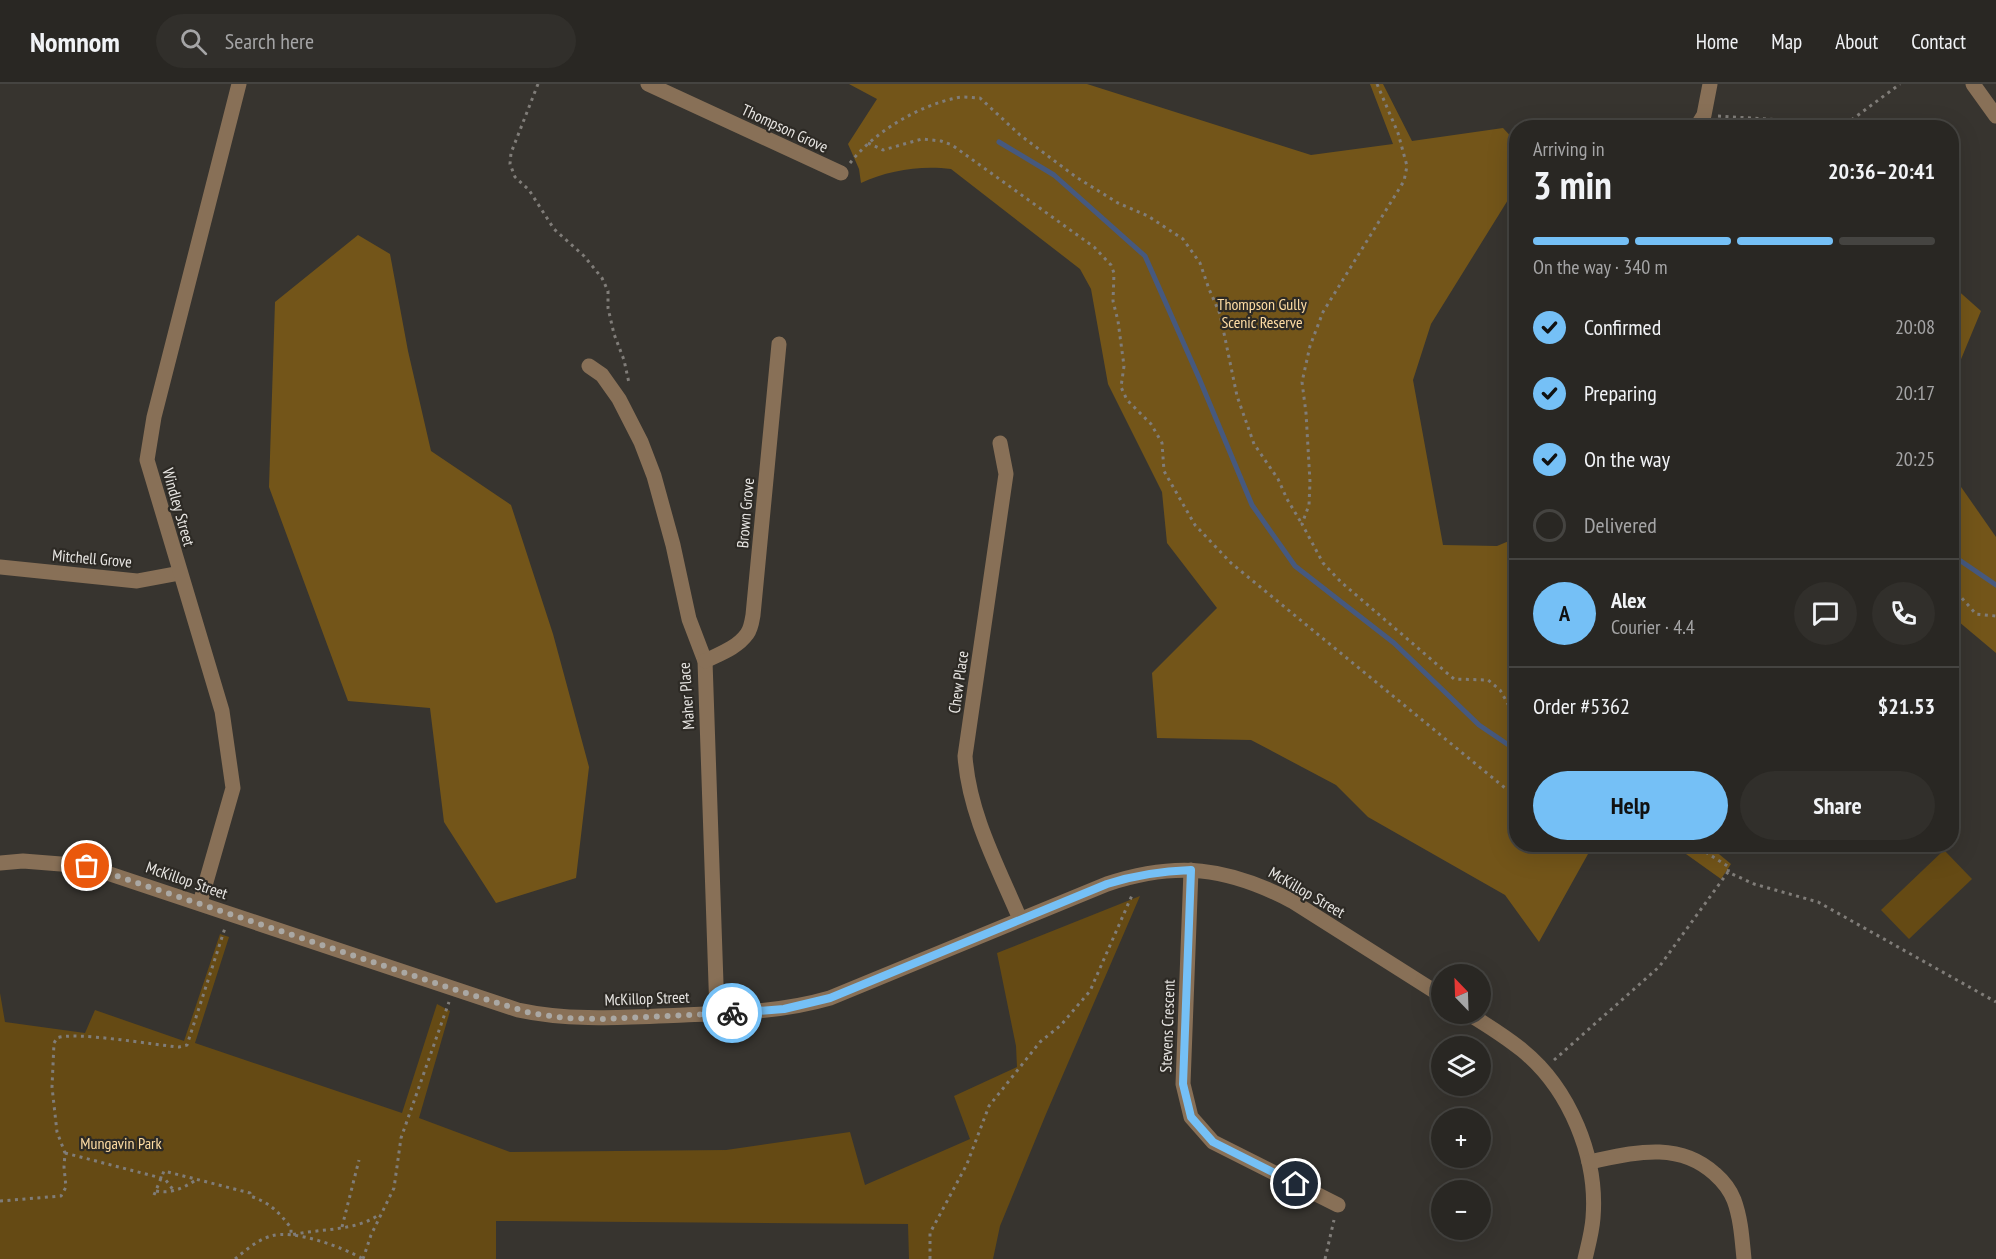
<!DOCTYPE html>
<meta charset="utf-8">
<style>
:root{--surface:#292723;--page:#312f2b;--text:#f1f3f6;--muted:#a5a5a6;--line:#454441;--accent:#75c0f6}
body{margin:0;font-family:"PT Sans Narrow",sans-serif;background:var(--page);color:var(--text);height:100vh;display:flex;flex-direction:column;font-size:22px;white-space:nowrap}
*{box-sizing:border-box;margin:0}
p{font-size:20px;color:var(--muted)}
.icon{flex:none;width:33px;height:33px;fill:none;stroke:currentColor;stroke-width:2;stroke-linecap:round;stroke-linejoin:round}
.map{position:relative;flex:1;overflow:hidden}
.details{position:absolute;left:1509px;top:36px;width:450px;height:732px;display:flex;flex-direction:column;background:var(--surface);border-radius:24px;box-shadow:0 6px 24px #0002,0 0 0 2px var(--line)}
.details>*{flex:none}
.needle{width:39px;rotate:337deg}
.fabs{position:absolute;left:1431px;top:880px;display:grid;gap:12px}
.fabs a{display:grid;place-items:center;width:60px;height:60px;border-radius:50%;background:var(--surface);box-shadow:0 6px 24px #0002,0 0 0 2px var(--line);font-size:30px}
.pin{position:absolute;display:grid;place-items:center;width:51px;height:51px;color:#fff;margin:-26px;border:3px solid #fff;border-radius:50%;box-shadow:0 2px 6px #0007}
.courier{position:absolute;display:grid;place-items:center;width:60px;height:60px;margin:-30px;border:4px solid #75c0f6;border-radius:50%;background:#fff;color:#222;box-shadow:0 2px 8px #0007}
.overview em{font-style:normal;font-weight:700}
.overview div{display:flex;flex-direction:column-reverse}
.overview{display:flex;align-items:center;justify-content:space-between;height:102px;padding:0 24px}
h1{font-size:39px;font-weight:700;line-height:45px}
.bar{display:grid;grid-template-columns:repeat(4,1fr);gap:9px 6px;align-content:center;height:72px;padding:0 24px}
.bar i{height:8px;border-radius:4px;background:var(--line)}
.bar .on{background:var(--accent)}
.bar p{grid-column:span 4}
.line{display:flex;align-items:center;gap:15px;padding:0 24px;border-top:2px solid var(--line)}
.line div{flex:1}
.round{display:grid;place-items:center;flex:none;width:63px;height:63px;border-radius:32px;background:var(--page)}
ol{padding:0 24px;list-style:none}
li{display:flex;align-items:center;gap:18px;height:66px}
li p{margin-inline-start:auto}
li .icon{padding:6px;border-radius:50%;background:var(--accent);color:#111;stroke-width:4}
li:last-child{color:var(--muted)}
li i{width:33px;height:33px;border:3px solid var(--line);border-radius:50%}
.primary-button{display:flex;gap:12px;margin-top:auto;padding:12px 24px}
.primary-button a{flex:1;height:69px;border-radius:36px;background:var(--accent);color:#111;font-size:24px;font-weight:700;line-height:69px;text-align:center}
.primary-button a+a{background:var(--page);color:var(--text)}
header{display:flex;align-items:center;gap:36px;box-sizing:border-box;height:84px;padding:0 30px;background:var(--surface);border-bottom:2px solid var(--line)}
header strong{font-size:28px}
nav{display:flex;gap:33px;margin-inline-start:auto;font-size:21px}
.search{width:420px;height:54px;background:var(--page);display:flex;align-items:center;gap:15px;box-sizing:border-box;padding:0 21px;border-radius:33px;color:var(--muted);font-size:22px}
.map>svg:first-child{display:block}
</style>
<header>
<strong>Nomnom</strong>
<div class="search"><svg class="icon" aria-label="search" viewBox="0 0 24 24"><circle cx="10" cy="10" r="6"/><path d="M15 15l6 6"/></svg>Search here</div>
<nav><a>Home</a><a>Map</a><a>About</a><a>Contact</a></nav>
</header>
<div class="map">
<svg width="1996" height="1175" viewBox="0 0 1996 1175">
<rect width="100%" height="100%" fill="#37342f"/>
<g fill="#654a14">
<polygon points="1944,766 1972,795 1909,855 1881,826"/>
<polygon points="1140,812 1046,1030 1000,1142 993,1175 909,1175 908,1140 496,1137 496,1175 0,1175 0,909 5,938 85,949 95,926 184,957 220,850 229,853 195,959 402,1029 437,920 450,927 419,1034 510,1068 726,1066 850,1048 865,1101 970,1055 954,1012 1017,983 1016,962 997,869"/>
</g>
<g fill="#735519">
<path d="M 849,0 L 1087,0 L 1311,71 L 1393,60 L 1370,0 L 1383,0 L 1412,57 L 1503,44 L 1516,58 L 1516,103 L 1431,240 L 1413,296 L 1443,461 L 1497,462 L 1516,454 L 1516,760 L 1593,761 L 1539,858 L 1505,811 L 1368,733 L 1336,701 L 1251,656 L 1157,654 L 1152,589 L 1217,524 L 1167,459 L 1162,408 L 1108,300 L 1091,205 L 1080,185 L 951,85 C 922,81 888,86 861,99 L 859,85 L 848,60 L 877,15 Z"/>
<polygon points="358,151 390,170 408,267 431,367 511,421 553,550 589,683 576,794 496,819 444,738 430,624 348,617 269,403 275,218"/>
<polygon points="1954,203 1981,227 1952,297 1952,303 1952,205"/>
<polygon points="1952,390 1996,453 1996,569 1952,532"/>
<polygon points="1645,761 1708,761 1731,780 1721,795 1679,765"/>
</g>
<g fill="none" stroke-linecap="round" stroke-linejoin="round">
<g stroke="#46597e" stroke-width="5">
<polyline points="999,58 1054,91 1145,172 1199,294 1252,421 1295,482 1394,559 1479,641 1516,666"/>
<polyline points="1952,471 1996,501"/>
</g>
<g stroke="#807d79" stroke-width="3" stroke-dasharray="3 4.5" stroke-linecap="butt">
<polyline points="538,0 511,69 510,80 515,93 529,106 554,145 584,172 602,194 608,207 608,224 614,250 624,276 629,299"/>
<polyline points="1377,0 1398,49 1407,82 1404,97 1323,228 1310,262 1302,298 1306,329 1310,398 1309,421 1302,440 1323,479 1341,498 1454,595 1488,596 1500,606 1516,634"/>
<polyline points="1718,32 1846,40 1900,0"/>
<polyline points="868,59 883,66 922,55 941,57 952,61 1094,163 1111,181 1114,189 1113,217 1118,237 1124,282 1121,303 1127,316 1151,340 1162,359 1164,387 1195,441 1231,479 1516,713"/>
<path d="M 850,79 C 874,48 918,22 956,14 C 964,12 972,14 980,14 L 1020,51 L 1076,93 L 1118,119 L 1148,132 L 1183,155 L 1200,179 L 1209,205 L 1220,230 L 1237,312 L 1254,360 L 1278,395 L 1287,415 L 1302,440"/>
<polyline points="1952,503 1976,530 1996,532"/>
<polyline points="1693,760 1729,783 1728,788"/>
<polyline points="1554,976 1659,883 1728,788 1754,800 1818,818 1996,918"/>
<polyline points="65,1069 165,1095 174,1107"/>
<path d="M 156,1107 C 172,1110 183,1104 196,1096"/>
<path d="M 154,1111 L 164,1087 L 250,1109 L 250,1112 C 269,1118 279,1128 291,1144 L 291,1151 C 321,1144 355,1148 380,1130"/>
<path d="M 0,1117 L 61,1112 L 66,1103 L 64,1083 L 65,1069 L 57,1048 L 52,1003 L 54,959 L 57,954 C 75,947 154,961 179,963 L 187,961 L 225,844"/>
<polyline points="342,1143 359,1076"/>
<path d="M 235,1175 C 246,1166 257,1156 271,1152 C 293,1145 343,1163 363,1175"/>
<polyline points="363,1175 371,1151 394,1104 401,1054 449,918"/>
<polyline points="930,1175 930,1149 967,1080 989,1022 1040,958 1061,941 1090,907 1133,809"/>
<polyline points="1325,1175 1334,1136"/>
</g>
<g stroke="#887057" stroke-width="15">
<polyline points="648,0 841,89"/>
<polyline points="1973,0 1996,32"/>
<polyline points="1696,44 1704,31 1710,0"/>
<polyline points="589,282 602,291 619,315 641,358 654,392 673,461 689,535 705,577 717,929"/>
<path d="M 1000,359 L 1006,390 L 965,672 C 969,730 998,783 1020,835"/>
<polyline points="0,483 137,497 180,489"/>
<path d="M 705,577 C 719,570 737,564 747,550 C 751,545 752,537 753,531 L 779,260"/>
<path d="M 0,779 L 23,777 L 86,782 L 518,926 C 573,938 628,933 684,931 C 733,929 782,928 830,914 L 1107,800 C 1177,777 1227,783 1292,817 L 1442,912"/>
<polyline points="1191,786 1183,1000 1191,1033 1213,1058 1338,1121"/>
<polyline points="200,819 233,704 222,627 147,376 154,333 239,0"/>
<path d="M 1469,930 C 1487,941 1506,953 1522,966 C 1570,1005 1598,1074 1593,1134 C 1592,1148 1588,1162 1585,1175"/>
<path d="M 1589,1078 C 1633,1069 1678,1056 1715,1090 C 1723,1097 1730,1106 1734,1116 C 1741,1135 1742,1155 1744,1175"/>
</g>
</g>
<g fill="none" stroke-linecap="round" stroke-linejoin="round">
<polyline stroke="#aaa8a4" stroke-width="6" stroke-dasharray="0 10.8" points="87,782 453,905 530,929 565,934 601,935 732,929"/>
<path stroke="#75c0f6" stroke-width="8" d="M 732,929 L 784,925 L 830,914 L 1107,800 C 1135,791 1162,787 1191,786 L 1183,1000 L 1191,1033 L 1213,1058 L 1296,1100"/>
</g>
<g text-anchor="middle" stroke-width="4.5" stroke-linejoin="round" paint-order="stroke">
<g font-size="16" fill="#e8e6e3" stroke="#2d2a25">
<text transform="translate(785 44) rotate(25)" y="6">Thompson Grove</text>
<text transform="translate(179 423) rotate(74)" y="6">Windley Street</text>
<text transform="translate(745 429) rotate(-85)" y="6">Brown Grove</text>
<text transform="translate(92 474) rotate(5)" y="6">Mitchell Grove</text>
<text transform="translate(958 598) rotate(-82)" y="6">Chew Place</text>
<text transform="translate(686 612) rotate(-94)" y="6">Maher Place</text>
<text transform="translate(187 796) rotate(19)" y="6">McKillop Street</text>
<text transform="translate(1307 808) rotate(30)" y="6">McKillop Street</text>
<text transform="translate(647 914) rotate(-2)" y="6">McKillop Street</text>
<text transform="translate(1167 942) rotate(-88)" y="6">Stevens Crescent</text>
</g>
<g font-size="16" fill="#ffdda4" stroke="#2d2a25">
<text x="1262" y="226">Thompson Gully<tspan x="1262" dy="18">Scenic Reserve</tspan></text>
<text x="121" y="1065">Mungavin Park</text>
</g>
</g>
</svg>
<div class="fabs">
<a><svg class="needle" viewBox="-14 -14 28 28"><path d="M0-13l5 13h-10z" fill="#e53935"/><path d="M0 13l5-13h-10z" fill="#a5a5a6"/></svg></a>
<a><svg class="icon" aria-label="layers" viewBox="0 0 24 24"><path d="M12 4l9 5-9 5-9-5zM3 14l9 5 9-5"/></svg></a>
<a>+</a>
<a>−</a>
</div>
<div class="pin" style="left:87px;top:782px;background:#ea580c"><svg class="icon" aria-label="bag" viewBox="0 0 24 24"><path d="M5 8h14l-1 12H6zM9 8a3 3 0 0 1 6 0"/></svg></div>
<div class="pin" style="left:1296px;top:1100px;background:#1f2937"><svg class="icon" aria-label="home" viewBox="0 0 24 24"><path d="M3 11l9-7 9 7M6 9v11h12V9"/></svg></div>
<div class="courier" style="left:732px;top:929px"><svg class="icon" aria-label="bike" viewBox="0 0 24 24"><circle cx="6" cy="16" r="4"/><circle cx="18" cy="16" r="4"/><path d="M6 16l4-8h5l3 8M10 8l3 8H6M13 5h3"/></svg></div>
<section class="details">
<div class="overview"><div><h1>3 min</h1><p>Arriving in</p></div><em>20:36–20:41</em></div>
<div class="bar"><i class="on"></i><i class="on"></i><i class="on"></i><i></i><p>On the way · 340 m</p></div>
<ol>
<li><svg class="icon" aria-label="check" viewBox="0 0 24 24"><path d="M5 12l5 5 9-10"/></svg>Confirmed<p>20:08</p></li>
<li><svg class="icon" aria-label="check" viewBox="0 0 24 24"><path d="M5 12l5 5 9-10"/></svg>Preparing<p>20:17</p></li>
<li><svg class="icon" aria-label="check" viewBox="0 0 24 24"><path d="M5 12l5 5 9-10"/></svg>On the way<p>20:25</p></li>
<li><i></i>Delivered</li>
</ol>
<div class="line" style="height:108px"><b class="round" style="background:var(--accent);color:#111">A</b><div><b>Alex</b><p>Courier · 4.4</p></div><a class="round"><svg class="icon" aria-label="chat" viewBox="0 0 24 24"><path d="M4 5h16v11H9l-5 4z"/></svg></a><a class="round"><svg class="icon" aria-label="phone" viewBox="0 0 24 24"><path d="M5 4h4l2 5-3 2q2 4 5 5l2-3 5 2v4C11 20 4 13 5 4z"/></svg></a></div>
<div class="line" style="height:78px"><div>Order #5362</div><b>$21.53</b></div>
<div class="primary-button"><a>Help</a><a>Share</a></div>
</section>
</div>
